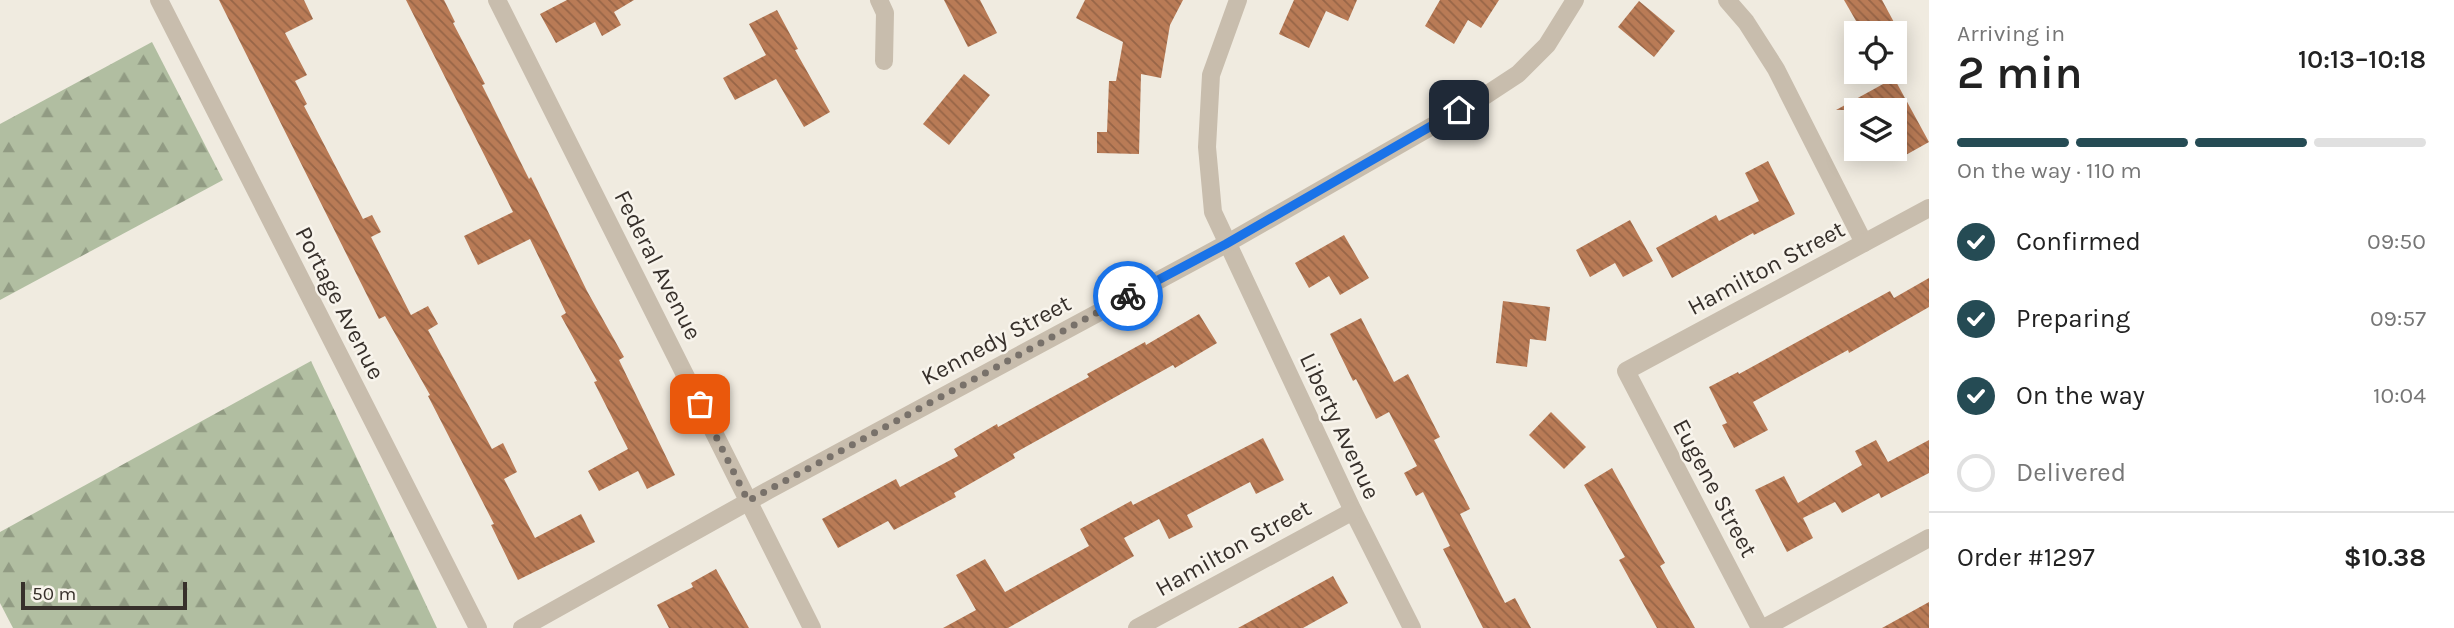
<!DOCTYPE html>
<meta charset="utf-8">
<style>
:root{--surface:#fff;--page:#f6f6f6;--text:#222;--muted:#767676;--line:#e0e0e0;--accent:#254b54}
body{margin:0;font-family:Karla,sans-serif;background:var(--page);color:var(--text);height:100vh;display:flex;flex-direction:column;font-size:26px;white-space:nowrap}
*{box-sizing:border-box;margin:0}
p{font-size:23px;color:var(--muted)}
.icon{flex:none;width:38px;height:38px;fill:none;stroke:currentColor;stroke-width:2;stroke-linecap:round;stroke-linejoin:round}
.map{position:relative;flex:1;overflow:hidden}
.details{display:flex;flex-direction:column;background:var(--surface);width:525px}
.details>*{flex:none}
.tools{position:absolute;left:1844px;top:21px;display:grid;gap:14px}
.tools a{display:grid;place-items:center;width:63px;height:63px;border-radius:0px;background:var(--surface);box-shadow:0 4px 18px #0003;font-size:35px}
.scale{position:absolute;left:21px;bottom:18px;width:166px;box-sizing:border-box;padding-left:7px;border:4px solid #37302b;border-top:0;font-size:19px;line-height:24px;white-space:nowrap;color:#37302b;-webkit-text-stroke:5px #f8f4ec;paint-order:stroke}
.pin{position:absolute;display:grid;place-items:center;width:60px;height:60px;color:#fff;margin:-30px;border-radius:14px;box-shadow:0 4px 10px #0006}
.courier{position:absolute;display:grid;place-items:center;width:70px;height:70px;margin:-35px;border:5px solid #1a73e8;border-radius:50%;background:#fff;color:#222;box-shadow:0 2px 9px #0007}
.summary em{font-style:normal;font-weight:600}
.summary div{display:flex;flex-direction:column-reverse}
.summary{display:flex;align-items:center;justify-content:space-between;height:119px;padding:0 28px}
h1{font-size:46px;font-weight:600;line-height:52px}
.bar{display:grid;grid-template-columns:repeat(4,1fr);gap:10px 7px;align-content:center;height:84px;padding:0 28px}
.bar i{height:9px;border-radius:5px;background:var(--line)}
.bar .on{background:var(--accent)}
.bar p{grid-column:span 4}
.line{display:flex;align-items:center;gap:18px;padding:0 28px;border-top:2px solid var(--line)}
.line div{flex:1}
ol{padding:0 28px;list-style:none}
li{display:flex;align-items:center;gap:21px;height:77px}
li p{margin-inline-start:auto}
li .icon{padding:7px;border-radius:50%;background:var(--accent);color:#fff;stroke-width:4}
li:last-child{color:var(--muted)}
li i{width:38px;height:38px;border:4px solid var(--line);border-radius:50%}
main{display:flex;flex:1;min-height:0}
.map>svg:first-child{display:block}
</style>
<main>
<div class="map">
<svg width="1929" height="628" viewBox="0 0 1929 628">
<defs>
<pattern id="forest-firs" width="22" height="20" patternUnits="userSpaceOnUse" patternTransform="scale(1.75)"><rect width="22" height="20" fill="#b1bea1"/><path d="M5 1l3.5 6h-7zM16 11l3.5 6h-7z" fill="#919b83"/></pattern>
<pattern id="building-back-hatch" width="6" height="6" patternUnits="userSpaceOnUse" patternTransform="scale(1.75)"><rect width="6" height="6" fill="#b97b56"/><path d="M-1 5l2 2M0 0l6 6M5-1l2 2" fill="none" stroke="#976547"/></pattern>
</defs>
<rect width="100%" height="100%" fill="#f0ebe0"/>
<g fill="url(#forest-firs)">
<polygon points="152,42 223,180 0,300 0,124"/>
<polygon points="311,361 437,628 13,628 0,603 0,532"/>
</g>
<g fill="url(#building-back-hatch)">
<polygon points="219,0 304,0 313,19 285,33 307,75 295,81 307,104 304,106 363,219 372,215 381,232 371,237 411,315 428,306 438,324 428,330 492,449 503,443 517,472 504,479 535,538 581,514 595,542 518,580 491,525 494,524 428,396 430,395 385,316 379,319"/>
<polygon points="406,0 444,0 455,22 453,23 485,84 482,85 529,179 531,177 587,291 624,357 619,360 675,475 647,489 638,471 599,491 588,471 628,449 594,382 597,381 561,316 566,313 530,239 478,265 464,236 513,212"/>
<polygon points="567,0 634,0 614,12 621,25 602,36 595,22 556,43 540,14"/>
<polygon points="944,0 980,0 997,33 968,47"/>
<polygon points="1085,0 1183,0 1170,25 1161,78 1141,74 1139,154 1097,153 1097,132 1107,132 1109,81 1116,81 1123,42 1076,18"/>
<polygon points="1294,0 1357,0 1348,21 1326,11 1309,48 1279,34"/>
<polygon points="1440,0 1499,0 1481,28 1468,20 1454,44 1425,26"/>
<polygon points="1844,0 1882,0 1896,26 1883,33 1863,33"/>
<polygon points="1639,1 1675,31 1654,57 1618,27"/>
<polygon points="777,10 798,49 795,50 830,112 804,127 776,79 735,100 723,78 766,55 749,24"/>
<polygon points="964,74 990,95 949,145 923,124"/>
<polygon points="1894,78 1929,142 1895,161 1895,110 1836,110"/>
<polygon points="1768,161 1795,214 1754,235 1753,233 1672,278 1656,248 1716,215 1719,221 1759,201 1745,173"/>
<polygon points="1630,220 1653,261 1623,277 1615,263 1590,277 1576,250"/>
<polygon points="1344,235 1369,278 1340,295 1329,276 1309,288 1295,263"/>
<polygon points="1929,278 1929,307 1849,353 1848,350 1753,402 1768,430 1734,448 1722,425 1727,423 1709,387 1738,372 1739,374 1890,291 1894,298"/>
<polygon points="1503,301 1550,307 1546,341 1530,339 1527,367 1496,363"/>
<polygon points="1199,314 1217,343 1175,368 1173,365 1013,454 1015,458 954,493 956,497 894,530 888,521 838,548 822,519 896,479 900,487 958,456 954,449 997,424 998,427 1089,377 1087,374 1145,342 1146,345"/>
<polygon points="1361,318 1394,382 1408,374 1440,437 1434,440 1470,509 1460,514 1505,603 1515,598 1531,628 1483,628 1443,549 1450,546 1423,492 1416,496 1404,473 1417,466 1389,412 1376,419 1356,379 1353,381 1330,334"/>
<polygon points="1551,412 1586,447 1564,469 1529,435"/>
<polygon points="1263,438 1284,480 1256,494 1250,482 1187,515 1193,527 1169,539 1159,519 1124,538 1134,556 1008,628 943,628 976,610 956,575 985,559 1005,592 1089,546 1080,529 1131,501 1133,505"/>
<polygon points="1876,440 1888,462 1929,440 1929,473 1881,498 1879,493 1842,513 1835,502 1803,518 1813,538 1787,552 1755,490 1784,476 1798,503 1862,465 1855,451"/>
<polygon points="1612,468 1665,563 1660,566 1695,628 1657,628 1619,560 1625,557 1584,485"/>
<polygon points="716,569 749,628 669,628 657,605 693,587 691,583"/>
<polygon points="1333,576 1348,603 1303,628 1238,628"/>
<polygon points="1929,602 1929,628 1882,628"/>
</g>
<g fill="none" stroke-linecap="round" stroke-linejoin="round">
<g stroke="#c8bdad" stroke-width="18">
<polyline points="159,0 478,628"/>
<polyline points="497,0 812,628"/>
<polyline points="879,0 885,13 884,61"/>
<polyline points="1238,0 1211,75 1207,147 1213,212 1353,511 1412,628"/>
<polyline points="1727,0 1746,22 1776,69 1864,243"/>
<polyline points="522,628 769,490 1226,244 1483,97 1518,74 1547,45 1575,0"/>
<polyline points="1137,628 1353,511"/>
<polyline points="1760,628 1626,371 1929,208"/>
<polyline points="1764,628 1929,538"/>
</g>
</g>
<g fill="none" stroke-linecap="round" stroke-linejoin="round">
<polyline stroke="#78716a" stroke-width="7" stroke-dasharray="0 12.6" points="700,404 748,501 1128,296"/>
<polyline stroke="#1a73e8" stroke-width="9" points="1128,296 1226,244 1459,110"/>
</g>
<g text-anchor="middle" stroke-width="5" stroke-linejoin="round" paint-order="stroke">
<g font-size="24" fill="#37302b" stroke="#f8f4ec">
<text transform="translate(658 265) rotate(63)" y="8">Federal Avenue</text>
<text transform="translate(1766 268) rotate(-28)" y="8">Hamilton Street</text>
<text transform="translate(340 303) rotate(63)" y="8">Portage Avenue</text>
<text transform="translate(996 340) rotate(-28)" y="8">Kennedy Street</text>
<text transform="translate(1340 426) rotate(65)" y="8">Liberty Avenue</text>
<text transform="translate(1715 488) rotate(62)" y="8">Eugene Street</text>
<text transform="translate(1233 548) rotate(-29)" y="8">Hamilton Street</text>
</g>
</g>
</svg>
<div class="tools">
<a><svg class="icon" aria-label="locate" viewBox="0 0 24 24"><circle cx="12" cy="12" r="6"/><path d="M12 2v4M12 18v4M2 12h4M18 12h4"/></svg></a>
<a><svg class="icon" aria-label="layers" viewBox="0 0 24 24"><path d="M12 4l9 5-9 5-9-5zM3 14l9 5 9-5"/></svg></a>
</div>
<div class="scale">50 m</div>
<div class="pin" style="left:700px;top:404px;background:#ea580c"><svg class="icon" aria-label="bag" viewBox="0 0 24 24"><path d="M5 8h14l-1 12H6zM9 8a3 3 0 0 1 6 0"/></svg></div>
<div class="pin" style="left:1459px;top:110px;background:#1f2937"><svg class="icon" aria-label="home" viewBox="0 0 24 24"><path d="M3 11l9-7 9 7M6 9v11h12V9"/></svg></div>
<div class="courier" style="left:1128px;top:296px"><svg class="icon" aria-label="bike" viewBox="0 0 24 24"><circle cx="6" cy="16" r="4"/><circle cx="18" cy="16" r="4"/><path d="M6 16l4-8h5l3 8M10 8l3 8H6M13 5h3"/></svg></div>
</div>
<section class="details">
<div class="summary"><div><h1>2 min</h1><p>Arriving in</p></div><em>10:13–10:18</em></div>
<div class="bar"><i class="on"></i><i class="on"></i><i class="on"></i><i></i><p>On the way · 110 m</p></div>
<ol>
<li><svg class="icon" aria-label="check" viewBox="0 0 24 24"><path d="M5 12l5 5 9-10"/></svg>Confirmed<p>09:50</p></li>
<li><svg class="icon" aria-label="check" viewBox="0 0 24 24"><path d="M5 12l5 5 9-10"/></svg>Preparing<p>09:57</p></li>
<li><svg class="icon" aria-label="check" viewBox="0 0 24 24"><path d="M5 12l5 5 9-10"/></svg>On the way<p>10:04</p></li>
<li><i></i>Delivered</li>
</ol>
<div class="line" style="height:91px"><div>Order #1297</div><b>$10.38</b></div>
</section>
</main>
